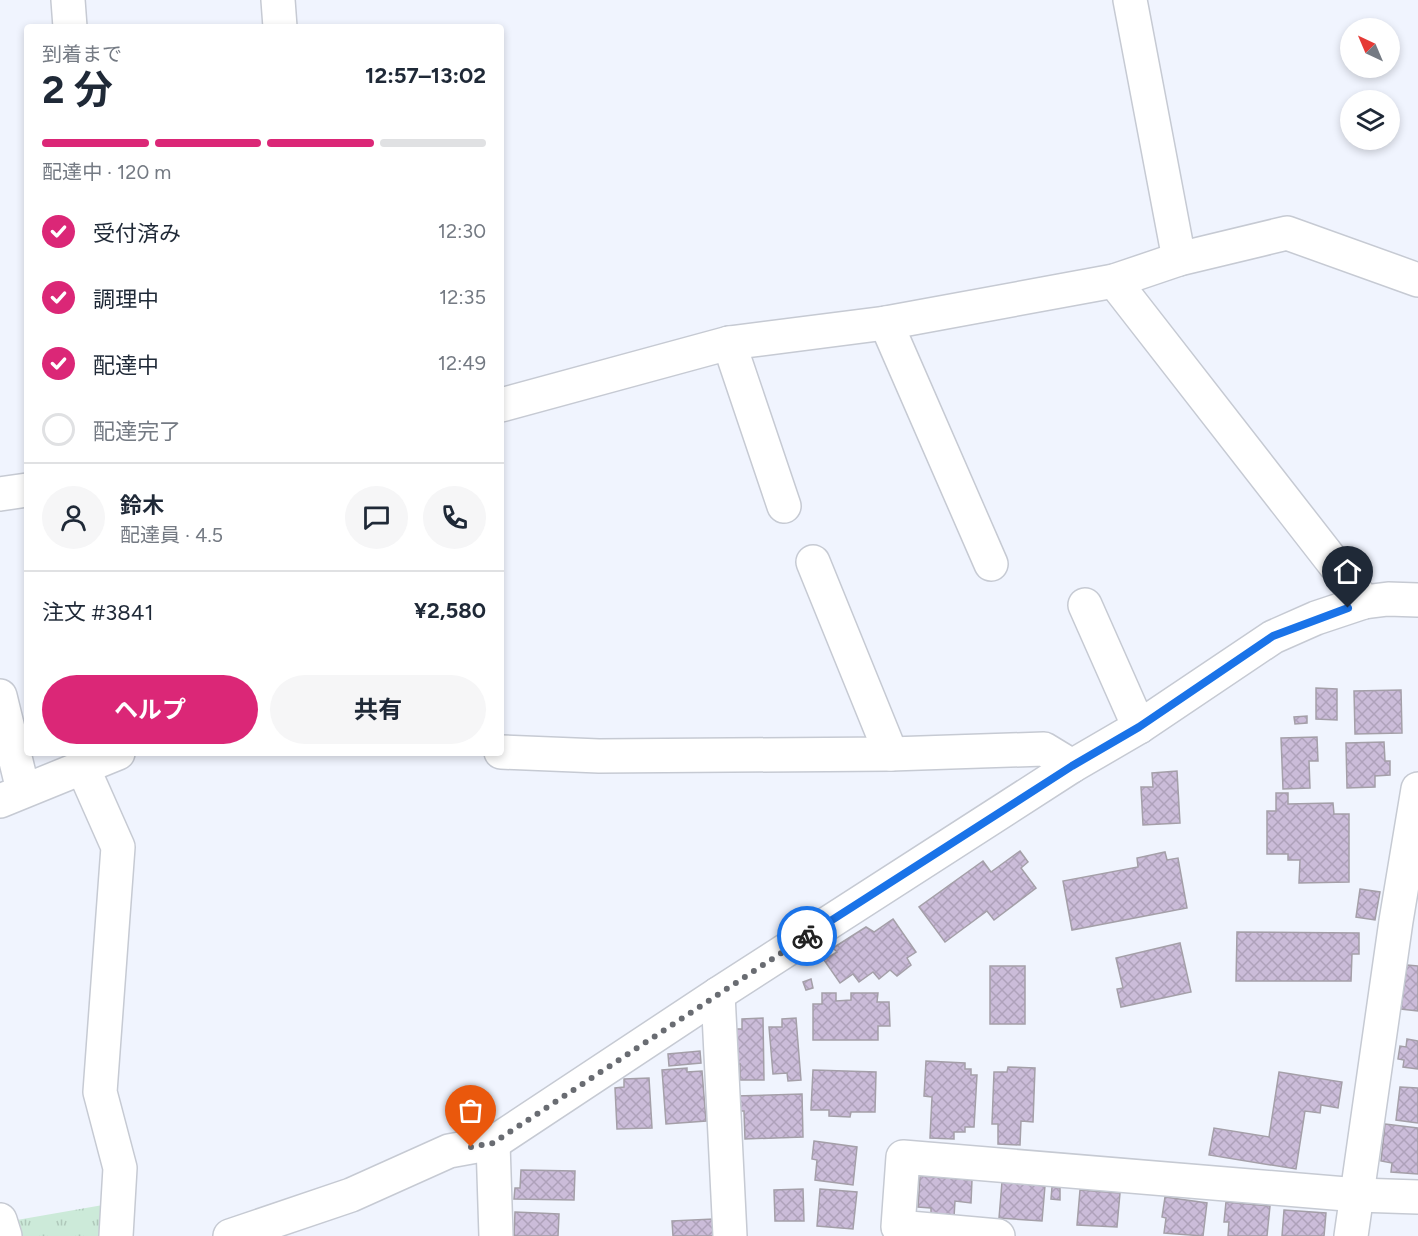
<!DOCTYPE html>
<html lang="ja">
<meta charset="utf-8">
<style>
:root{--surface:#fff;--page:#f6f6f7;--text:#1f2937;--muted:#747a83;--line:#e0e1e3;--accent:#db2777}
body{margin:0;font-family:Figtree,"Noto Sans JP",sans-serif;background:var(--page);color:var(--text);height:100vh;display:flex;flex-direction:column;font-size:22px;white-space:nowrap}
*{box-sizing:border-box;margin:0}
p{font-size:20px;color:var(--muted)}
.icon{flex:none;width:33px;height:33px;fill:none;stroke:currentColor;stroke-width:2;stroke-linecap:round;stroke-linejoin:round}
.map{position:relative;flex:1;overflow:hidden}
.panel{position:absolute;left:24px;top:24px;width:480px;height:732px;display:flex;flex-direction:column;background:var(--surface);border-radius:6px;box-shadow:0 3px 9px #0003}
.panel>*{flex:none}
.needle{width:39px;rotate:316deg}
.controls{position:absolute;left:1340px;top:18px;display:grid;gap:12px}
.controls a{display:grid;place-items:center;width:60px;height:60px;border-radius:50%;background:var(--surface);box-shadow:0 3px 9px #0003;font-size:30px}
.pin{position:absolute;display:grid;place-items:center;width:51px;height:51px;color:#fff;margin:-62px -26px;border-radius:50% 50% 50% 0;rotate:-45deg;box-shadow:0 0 6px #0007}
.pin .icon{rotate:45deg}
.courier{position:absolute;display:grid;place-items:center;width:60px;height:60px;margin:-30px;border:4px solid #1a73e8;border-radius:50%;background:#fff;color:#222;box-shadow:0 2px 8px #0007}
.overview em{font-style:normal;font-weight:700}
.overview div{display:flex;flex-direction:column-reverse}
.overview{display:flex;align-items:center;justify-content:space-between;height:102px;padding:0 18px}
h1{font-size:39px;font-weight:700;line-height:45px}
.bar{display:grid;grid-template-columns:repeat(4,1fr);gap:9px 6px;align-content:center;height:72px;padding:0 18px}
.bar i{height:8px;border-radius:4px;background:var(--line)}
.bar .current{background:var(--accent)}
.bar p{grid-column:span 4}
.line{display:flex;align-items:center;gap:15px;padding:0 18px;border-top:2px solid var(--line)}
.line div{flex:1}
.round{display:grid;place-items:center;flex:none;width:63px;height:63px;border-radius:32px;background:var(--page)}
ol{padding:0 18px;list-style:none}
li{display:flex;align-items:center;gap:18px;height:66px}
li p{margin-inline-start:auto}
li .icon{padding:6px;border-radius:50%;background:var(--accent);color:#fff;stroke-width:4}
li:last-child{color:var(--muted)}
li i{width:33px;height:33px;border:3px solid var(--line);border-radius:50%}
.action{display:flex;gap:12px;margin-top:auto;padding:12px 18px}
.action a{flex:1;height:69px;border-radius:36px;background:var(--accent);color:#fff;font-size:24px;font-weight:700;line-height:69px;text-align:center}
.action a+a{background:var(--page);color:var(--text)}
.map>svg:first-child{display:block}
</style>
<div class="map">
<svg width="1418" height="1236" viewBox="0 0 1418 1236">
<defs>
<pattern id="grass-tufts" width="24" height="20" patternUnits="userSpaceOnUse" patternTransform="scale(1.5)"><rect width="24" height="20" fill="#ccead9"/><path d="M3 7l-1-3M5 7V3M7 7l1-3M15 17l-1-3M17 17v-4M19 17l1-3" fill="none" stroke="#afc8ba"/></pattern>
<pattern id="building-cross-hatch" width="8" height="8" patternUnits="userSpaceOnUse" patternTransform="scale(1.5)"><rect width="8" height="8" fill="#cbbcd9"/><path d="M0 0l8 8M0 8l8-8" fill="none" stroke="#aea1ba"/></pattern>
</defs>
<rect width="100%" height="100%" fill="#f0f4fe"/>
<polygon fill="url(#grass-tufts)" points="103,1205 102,1236 20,1236 17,1220"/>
<g fill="url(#building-cross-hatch)" stroke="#a49fa8" stroke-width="1.5">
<polygon points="1316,688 1337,689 1337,720 1316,719"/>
<polygon points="1401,690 1402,733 1355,734 1354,691"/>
<polygon points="1307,716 1307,723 1295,724 1294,717"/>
<polygon points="1317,737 1318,761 1309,761 1310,788 1283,789 1281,738"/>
<polygon points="1384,742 1385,761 1390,761 1390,775 1375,776 1375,787 1347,788 1346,743"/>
<polygon points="1177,771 1180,823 1143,825 1141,787 1153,787 1152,773"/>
<polygon points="1276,793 1288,793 1288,804 1333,803 1334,814 1349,814 1349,882 1299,883 1300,860 1288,860 1288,854 1267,854 1267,811 1276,811"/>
<polygon points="1020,851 1028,862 1021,868 1036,888 994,920 987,911 945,942 919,907 983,861 991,872"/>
<polygon points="1165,852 1167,860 1178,858 1187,908 1072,930 1063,881 1138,867 1137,858"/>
<polygon points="1360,889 1380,892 1375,920 1356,917"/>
<polygon points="893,919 916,952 907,958 911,965 897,976 890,970 879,979 873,972 859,982 853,974 840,983 824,960 837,952 833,948 866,927 874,932"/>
<polygon points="1237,932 1359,933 1359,954 1352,954 1351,981 1236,981"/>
<polygon points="1180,943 1191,992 1121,1007 1117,989 1123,988 1116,958"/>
<polygon points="1407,965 1418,966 1418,1011 1401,1009"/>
<rect x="990" y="966" width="35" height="58"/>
<polygon points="811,979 813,988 806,990 803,982"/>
<polygon points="822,993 836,993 836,1001 851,1000 851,993 878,993 877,1002 889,1002 890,1026 878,1026 878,1040 813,1040 813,1004 822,1004"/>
<polygon points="763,1018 764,1080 740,1080 740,1064 735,1065 735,1029 742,1029 742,1019"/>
<polygon points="796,1018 801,1080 788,1081 787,1073 773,1074 769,1027 782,1027 782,1019"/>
<polygon points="1407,1039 1418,1041 1418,1069 1403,1067 1404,1060 1398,1059 1400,1046 1406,1047"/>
<polygon points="700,1051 701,1063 669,1066 668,1054"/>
<polygon points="926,1061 965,1063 965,1069 971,1069 971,1075 977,1075 974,1127 965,1127 965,1132 954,1132 954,1139 930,1138 932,1097 924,1096"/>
<polygon points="1008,1067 1035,1068 1033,1122 1021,1121 1020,1145 998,1144 998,1124 992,1124 994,1072 1007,1072"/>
<polygon points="687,1068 687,1072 702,1071 706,1121 666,1124 662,1070"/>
<polygon points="813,1070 876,1072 875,1112 851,1112 850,1117 829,1116 829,1110 811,1110"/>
<polygon points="1279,1072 1342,1082 1338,1108 1321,1105 1320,1113 1305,1111 1296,1169 1209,1155 1214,1128 1269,1137"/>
<polygon points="649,1078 652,1128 617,1129 615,1088 624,1087 624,1079"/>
<polygon points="1400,1087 1418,1088 1418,1123 1396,1120"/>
<polygon points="802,1094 803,1137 745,1139 744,1111 737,1111 736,1096"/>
<polygon points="1385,1124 1418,1128 1418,1174 1391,1172 1392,1163 1381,1161"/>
<polygon points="814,1141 857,1147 853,1185 815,1180 817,1160 812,1159"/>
<polygon points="521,1170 575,1171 574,1200 514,1199 515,1188 520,1188"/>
<polygon points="920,1176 972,1180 971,1203 955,1201 954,1217 931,1215 931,1208 918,1207"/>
<polygon points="1002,1182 1045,1186 1042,1221 999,1218"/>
<polygon points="1052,1187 1060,1188 1060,1200 1051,1199"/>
<polygon points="803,1189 804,1221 775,1221 774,1190"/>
<polygon points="820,1189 857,1192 853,1229 817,1226"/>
<polygon points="1080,1190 1120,1193 1117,1227 1077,1225"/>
<polygon points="1165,1197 1207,1203 1203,1236 1164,1233 1166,1218 1162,1217"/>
<polygon points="1226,1202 1270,1206 1267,1236 1228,1236 1229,1222 1224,1222"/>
<polygon points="1284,1210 1326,1213 1324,1236 1282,1236"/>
<polygon points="515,1212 559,1214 558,1236 514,1236"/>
<polygon points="713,1219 714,1236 673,1236 672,1221"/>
</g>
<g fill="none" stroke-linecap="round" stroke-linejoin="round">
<defs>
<g id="minor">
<polyline points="68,0 70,27"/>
<polyline points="278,0 280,27"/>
<polyline points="1130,0 1179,259"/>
<polyline points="1114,281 1364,602"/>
<polyline points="886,323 991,564"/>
<polyline points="729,343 784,506"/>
<polyline points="501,405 729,343 886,323 1114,281 1179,259 1287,233 1418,280"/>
<polyline points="0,494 27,490"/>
<polyline points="813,562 891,754"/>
<polyline points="1085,605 1139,727"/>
<polyline points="0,696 23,790"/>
<polyline points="501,752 599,756 891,754 1044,749 1072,766"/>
<polyline points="83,768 118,847 100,1092 120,1168 116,1236"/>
<polyline points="0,801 118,753"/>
<polyline points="718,994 730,1236"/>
<polyline points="493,1143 496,1236"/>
<polyline points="0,1220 5,1236"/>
<polyline points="230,1236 351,1195 449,1151 493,1143 718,994 1072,766 1139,727 1273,637 1316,618 1364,602 1388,599 1418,600"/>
<polyline points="998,1236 898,1227 903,1157 1358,1195 1418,1197"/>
<polyline points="1351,1236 1396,921 1418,789"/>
</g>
</defs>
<use href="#minor" stroke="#c6cad3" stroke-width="36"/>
<use href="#minor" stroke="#fff" stroke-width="33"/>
</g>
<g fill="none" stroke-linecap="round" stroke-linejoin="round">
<polyline stroke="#696c72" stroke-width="6" stroke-dasharray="0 10.8" points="471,1147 493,1143 807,936"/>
<polyline stroke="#1a73e8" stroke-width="8" points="807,936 1072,766 1139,727 1273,636 1348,608"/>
</g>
</svg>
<div class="controls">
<a><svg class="needle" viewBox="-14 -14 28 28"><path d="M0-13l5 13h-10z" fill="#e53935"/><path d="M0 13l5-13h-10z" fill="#747a83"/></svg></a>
<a><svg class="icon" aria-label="layers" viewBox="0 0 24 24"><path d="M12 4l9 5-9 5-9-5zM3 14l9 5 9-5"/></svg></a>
</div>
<div class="pin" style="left:471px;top:1147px;background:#ea580c"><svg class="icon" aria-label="bag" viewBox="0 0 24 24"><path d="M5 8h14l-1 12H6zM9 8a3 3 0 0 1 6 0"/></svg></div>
<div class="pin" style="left:1348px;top:608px;background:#1f2937"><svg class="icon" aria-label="home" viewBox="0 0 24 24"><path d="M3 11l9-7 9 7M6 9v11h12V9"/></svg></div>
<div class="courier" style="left:807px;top:936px"><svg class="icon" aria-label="bike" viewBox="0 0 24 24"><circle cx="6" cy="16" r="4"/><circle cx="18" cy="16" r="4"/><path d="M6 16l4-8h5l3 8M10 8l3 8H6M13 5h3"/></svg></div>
<section class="panel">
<div class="overview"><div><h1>2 分</h1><p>到着まで</p></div><em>12:57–13:02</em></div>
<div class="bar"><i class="current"></i><i class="current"></i><i class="current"></i><i></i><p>配達中 · 120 m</p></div>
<ol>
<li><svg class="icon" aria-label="check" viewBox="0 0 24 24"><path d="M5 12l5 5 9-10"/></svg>受付済み<p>12:30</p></li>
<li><svg class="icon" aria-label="check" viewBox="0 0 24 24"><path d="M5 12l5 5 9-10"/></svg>調理中<p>12:35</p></li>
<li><svg class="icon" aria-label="check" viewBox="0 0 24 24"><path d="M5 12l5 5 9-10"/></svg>配達中<p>12:49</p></li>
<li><i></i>配達完了</li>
</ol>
<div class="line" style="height:108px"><a class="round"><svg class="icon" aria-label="person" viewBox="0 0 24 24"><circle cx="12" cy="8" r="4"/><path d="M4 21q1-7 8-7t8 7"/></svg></a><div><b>鈴木</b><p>配達員 · 4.5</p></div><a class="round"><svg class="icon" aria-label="chat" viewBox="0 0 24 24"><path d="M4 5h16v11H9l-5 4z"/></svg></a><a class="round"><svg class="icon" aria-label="phone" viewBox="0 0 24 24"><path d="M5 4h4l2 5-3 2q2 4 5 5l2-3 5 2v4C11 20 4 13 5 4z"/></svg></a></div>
<div class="line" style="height:78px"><div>注文 #3841</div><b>¥2,580</b></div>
<div class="action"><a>ヘルプ</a><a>共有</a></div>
</section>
</div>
